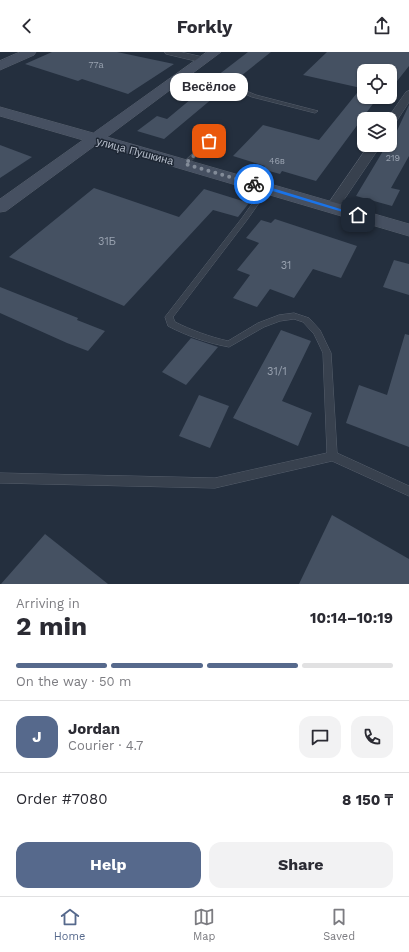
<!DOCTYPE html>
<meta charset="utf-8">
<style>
:root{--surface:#fff;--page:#f2f2f3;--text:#2b2b33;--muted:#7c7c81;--line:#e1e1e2;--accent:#56698c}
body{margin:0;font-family:"Work Sans",sans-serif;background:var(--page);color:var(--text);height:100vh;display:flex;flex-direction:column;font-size:15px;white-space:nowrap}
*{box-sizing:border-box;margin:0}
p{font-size:13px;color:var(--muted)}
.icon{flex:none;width:22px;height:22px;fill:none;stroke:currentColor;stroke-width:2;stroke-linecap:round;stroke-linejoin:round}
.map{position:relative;height:532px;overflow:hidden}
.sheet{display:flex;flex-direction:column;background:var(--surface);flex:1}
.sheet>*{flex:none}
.controls{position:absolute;left:357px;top:12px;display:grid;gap:8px}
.controls a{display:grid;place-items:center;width:40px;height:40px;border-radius:8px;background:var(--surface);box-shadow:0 1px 3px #0004;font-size:20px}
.pin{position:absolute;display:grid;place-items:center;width:34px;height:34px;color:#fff;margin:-17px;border-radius:8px;box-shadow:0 2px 6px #0006}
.courier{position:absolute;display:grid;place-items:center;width:40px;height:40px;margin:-20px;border:3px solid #1a73e8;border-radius:50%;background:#fff;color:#222;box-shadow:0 1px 5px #0007}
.bubble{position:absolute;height:28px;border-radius:12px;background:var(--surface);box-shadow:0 1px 3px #0004;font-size:13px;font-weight:700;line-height:28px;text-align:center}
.headline em{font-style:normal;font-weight:700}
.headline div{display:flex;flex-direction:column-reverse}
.headline{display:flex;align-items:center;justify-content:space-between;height:68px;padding:0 16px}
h1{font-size:26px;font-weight:700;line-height:30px}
.bar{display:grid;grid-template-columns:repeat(4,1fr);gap:6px 4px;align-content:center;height:48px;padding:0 16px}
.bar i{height:5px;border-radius:3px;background:var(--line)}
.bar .selected{background:var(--accent)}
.bar p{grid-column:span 4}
.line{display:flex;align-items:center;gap:10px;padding:0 16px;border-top:1px solid var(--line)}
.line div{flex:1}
.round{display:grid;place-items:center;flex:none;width:42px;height:42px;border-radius:12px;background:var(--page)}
.primary-button{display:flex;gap:8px;margin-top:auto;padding:8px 16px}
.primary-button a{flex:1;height:46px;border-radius:12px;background:var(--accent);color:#fff;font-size:16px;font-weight:700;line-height:46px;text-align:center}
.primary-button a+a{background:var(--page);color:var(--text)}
header{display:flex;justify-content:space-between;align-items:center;height:52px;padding:0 16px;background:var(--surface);font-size:18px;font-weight:700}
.menu{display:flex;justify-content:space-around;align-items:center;height:56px;border-top:1px solid var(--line);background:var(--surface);font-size:11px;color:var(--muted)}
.menu a{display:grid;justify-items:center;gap:2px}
.menu .selected{color:var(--accent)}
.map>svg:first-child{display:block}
</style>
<header><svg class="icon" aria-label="back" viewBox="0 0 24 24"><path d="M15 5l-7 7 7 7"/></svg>Forkly<svg class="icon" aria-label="share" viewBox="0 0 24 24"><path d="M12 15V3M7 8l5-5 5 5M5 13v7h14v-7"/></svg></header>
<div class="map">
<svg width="409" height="532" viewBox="0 0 409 532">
<rect width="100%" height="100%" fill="#242f3e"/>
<g fill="#455162">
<polygon points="52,0 117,0 174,12 128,42 82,27 78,29 25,12"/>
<polygon points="248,0 271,0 231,32 213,27"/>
<polygon points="327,0 409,0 409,14 390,38 390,19 364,14 364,45 378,45 316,129 282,119 280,122 262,117 265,114 233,104 263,73 319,88 361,36 303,23"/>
<polygon points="209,32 225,36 164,87 137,79 157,64 167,67"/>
<polygon points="409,53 409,104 391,136 400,138 392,154 356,144 383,99 387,100"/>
<polygon points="0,93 32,105 0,126"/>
<polygon points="94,136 179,165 204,137 249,151 238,165 213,158 124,254 9,205"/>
<polygon points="275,167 357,194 341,226 313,217 294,246 270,237 257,255 233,246 250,223 237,218 259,191 246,186 261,168 271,171"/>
<polygon points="394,208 409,212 409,243 383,235"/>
<polygon points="0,235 78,266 77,268 105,279 88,299 67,291 0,261"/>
<polygon points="281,278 311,289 282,349 312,361 298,394 233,366"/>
<polygon points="405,282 409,283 409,395 346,371 359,333 387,343"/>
<polygon points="191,286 218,295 186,333 162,320"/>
<polygon points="199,343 229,354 210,396 179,384"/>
<polygon points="332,463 409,507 409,532 299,532"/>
<polygon points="45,482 108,532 1,532"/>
</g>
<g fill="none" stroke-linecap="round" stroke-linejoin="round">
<defs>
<g id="lane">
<polygon points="181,22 234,34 256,43 318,59 315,61 252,45 230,36 181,24"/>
<polygon points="207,88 212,89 187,113 183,113 183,111"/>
<path d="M 268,134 L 270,135 L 270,137 L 259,151 L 247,168 L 173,265 L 175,270 C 191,278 210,285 228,289 L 258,271 L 279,263 L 294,261 L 309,266 L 320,278 L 331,301 L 337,401 L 409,434 L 409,444 L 332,409 L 215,436 L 0,431 L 0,421 L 215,426 L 327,401 L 323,301 L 314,282 L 303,270 L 294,267 L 280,269 L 264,275 L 229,295 C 208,291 187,284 168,274 L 165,265 L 242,166 L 254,149 L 266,135 Z"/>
</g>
<g id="street">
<polygon points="165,0 181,0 207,6 208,8 204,11 166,2"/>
<polygon points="409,39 409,50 394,73 390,74 390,67 387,67 406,40"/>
<polygon points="369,93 381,93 337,158 327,158 326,155"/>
</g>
<g id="secondary">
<polygon points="20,0 36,0 34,3 0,18 0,9"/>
<polygon points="207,0 221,0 107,85 409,172 409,184 97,92 6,159 0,160 0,147 83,88 0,64 0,55 93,81"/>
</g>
</defs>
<use href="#lane" stroke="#565f6c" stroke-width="1"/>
<use href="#street" stroke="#565f6c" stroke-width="1"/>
<use href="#secondary" stroke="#565f6c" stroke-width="1"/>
<use href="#lane" fill="#38414e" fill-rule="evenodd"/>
<use href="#street" fill="#38414e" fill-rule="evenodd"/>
<use href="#secondary" fill="#465061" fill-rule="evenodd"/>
</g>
<polygon fill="#1a73e8" points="252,131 256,131 360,163 356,164 252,133"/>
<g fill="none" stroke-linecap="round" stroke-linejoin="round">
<polyline stroke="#828b98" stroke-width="4" stroke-dasharray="0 7.2" points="209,89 185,112 254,132"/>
</g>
<g text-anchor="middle" stroke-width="3" stroke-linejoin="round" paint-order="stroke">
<g font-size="9" fill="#98a1af">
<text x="96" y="16">77а</text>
<text x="393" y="109">219</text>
<text x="277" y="112">46в</text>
</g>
<g font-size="11" fill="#b4bcc9" stroke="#1d2633">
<text transform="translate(135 99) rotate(15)" y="4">улица Пушкина</text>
</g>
<g font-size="11" fill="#98a1af">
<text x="107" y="193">31Б</text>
<text x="286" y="217">31</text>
<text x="277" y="323">31/1</text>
</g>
</g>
</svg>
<div class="controls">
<a><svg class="icon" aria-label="locate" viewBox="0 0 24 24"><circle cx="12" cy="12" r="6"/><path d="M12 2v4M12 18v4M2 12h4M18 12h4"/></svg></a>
<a><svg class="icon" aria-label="layers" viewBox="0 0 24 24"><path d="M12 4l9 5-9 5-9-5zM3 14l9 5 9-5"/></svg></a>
</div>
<div class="pin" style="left:209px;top:89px;background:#ea580c"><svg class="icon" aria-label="bag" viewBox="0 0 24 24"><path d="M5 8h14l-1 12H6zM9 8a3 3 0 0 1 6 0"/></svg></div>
<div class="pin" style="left:358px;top:163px;background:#1f2937"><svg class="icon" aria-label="home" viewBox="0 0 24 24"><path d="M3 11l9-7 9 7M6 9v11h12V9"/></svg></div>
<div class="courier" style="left:254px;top:132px"><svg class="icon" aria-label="bike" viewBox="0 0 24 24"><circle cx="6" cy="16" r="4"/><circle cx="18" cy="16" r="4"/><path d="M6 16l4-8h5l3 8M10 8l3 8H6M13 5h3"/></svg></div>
<div class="bubble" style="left:170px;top:21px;width:78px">Весёлое</div>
</div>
<section class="sheet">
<div class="headline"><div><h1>2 min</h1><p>Arriving in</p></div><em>10:14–10:19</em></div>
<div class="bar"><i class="selected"></i><i class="selected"></i><i class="selected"></i><i></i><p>On the way · 50 m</p></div>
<div class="line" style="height:72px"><b class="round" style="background:var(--accent);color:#fff">J</b><div><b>Jordan</b><p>Courier · 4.7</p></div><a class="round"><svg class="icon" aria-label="chat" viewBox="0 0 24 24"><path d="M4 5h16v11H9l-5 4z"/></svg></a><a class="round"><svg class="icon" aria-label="phone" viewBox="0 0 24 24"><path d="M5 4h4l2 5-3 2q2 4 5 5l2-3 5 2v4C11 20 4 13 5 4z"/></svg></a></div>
<div class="line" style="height:52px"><div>Order #7080</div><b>8 150 ₸</b></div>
<div class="primary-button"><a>Help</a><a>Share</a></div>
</section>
<nav class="menu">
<a class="selected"><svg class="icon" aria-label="home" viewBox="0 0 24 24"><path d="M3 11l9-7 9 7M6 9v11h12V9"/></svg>Home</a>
<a><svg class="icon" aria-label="map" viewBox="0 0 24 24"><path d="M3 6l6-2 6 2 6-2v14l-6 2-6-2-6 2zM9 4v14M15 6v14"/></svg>Map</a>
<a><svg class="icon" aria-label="saved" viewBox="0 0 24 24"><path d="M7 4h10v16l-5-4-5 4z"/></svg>Saved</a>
</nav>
